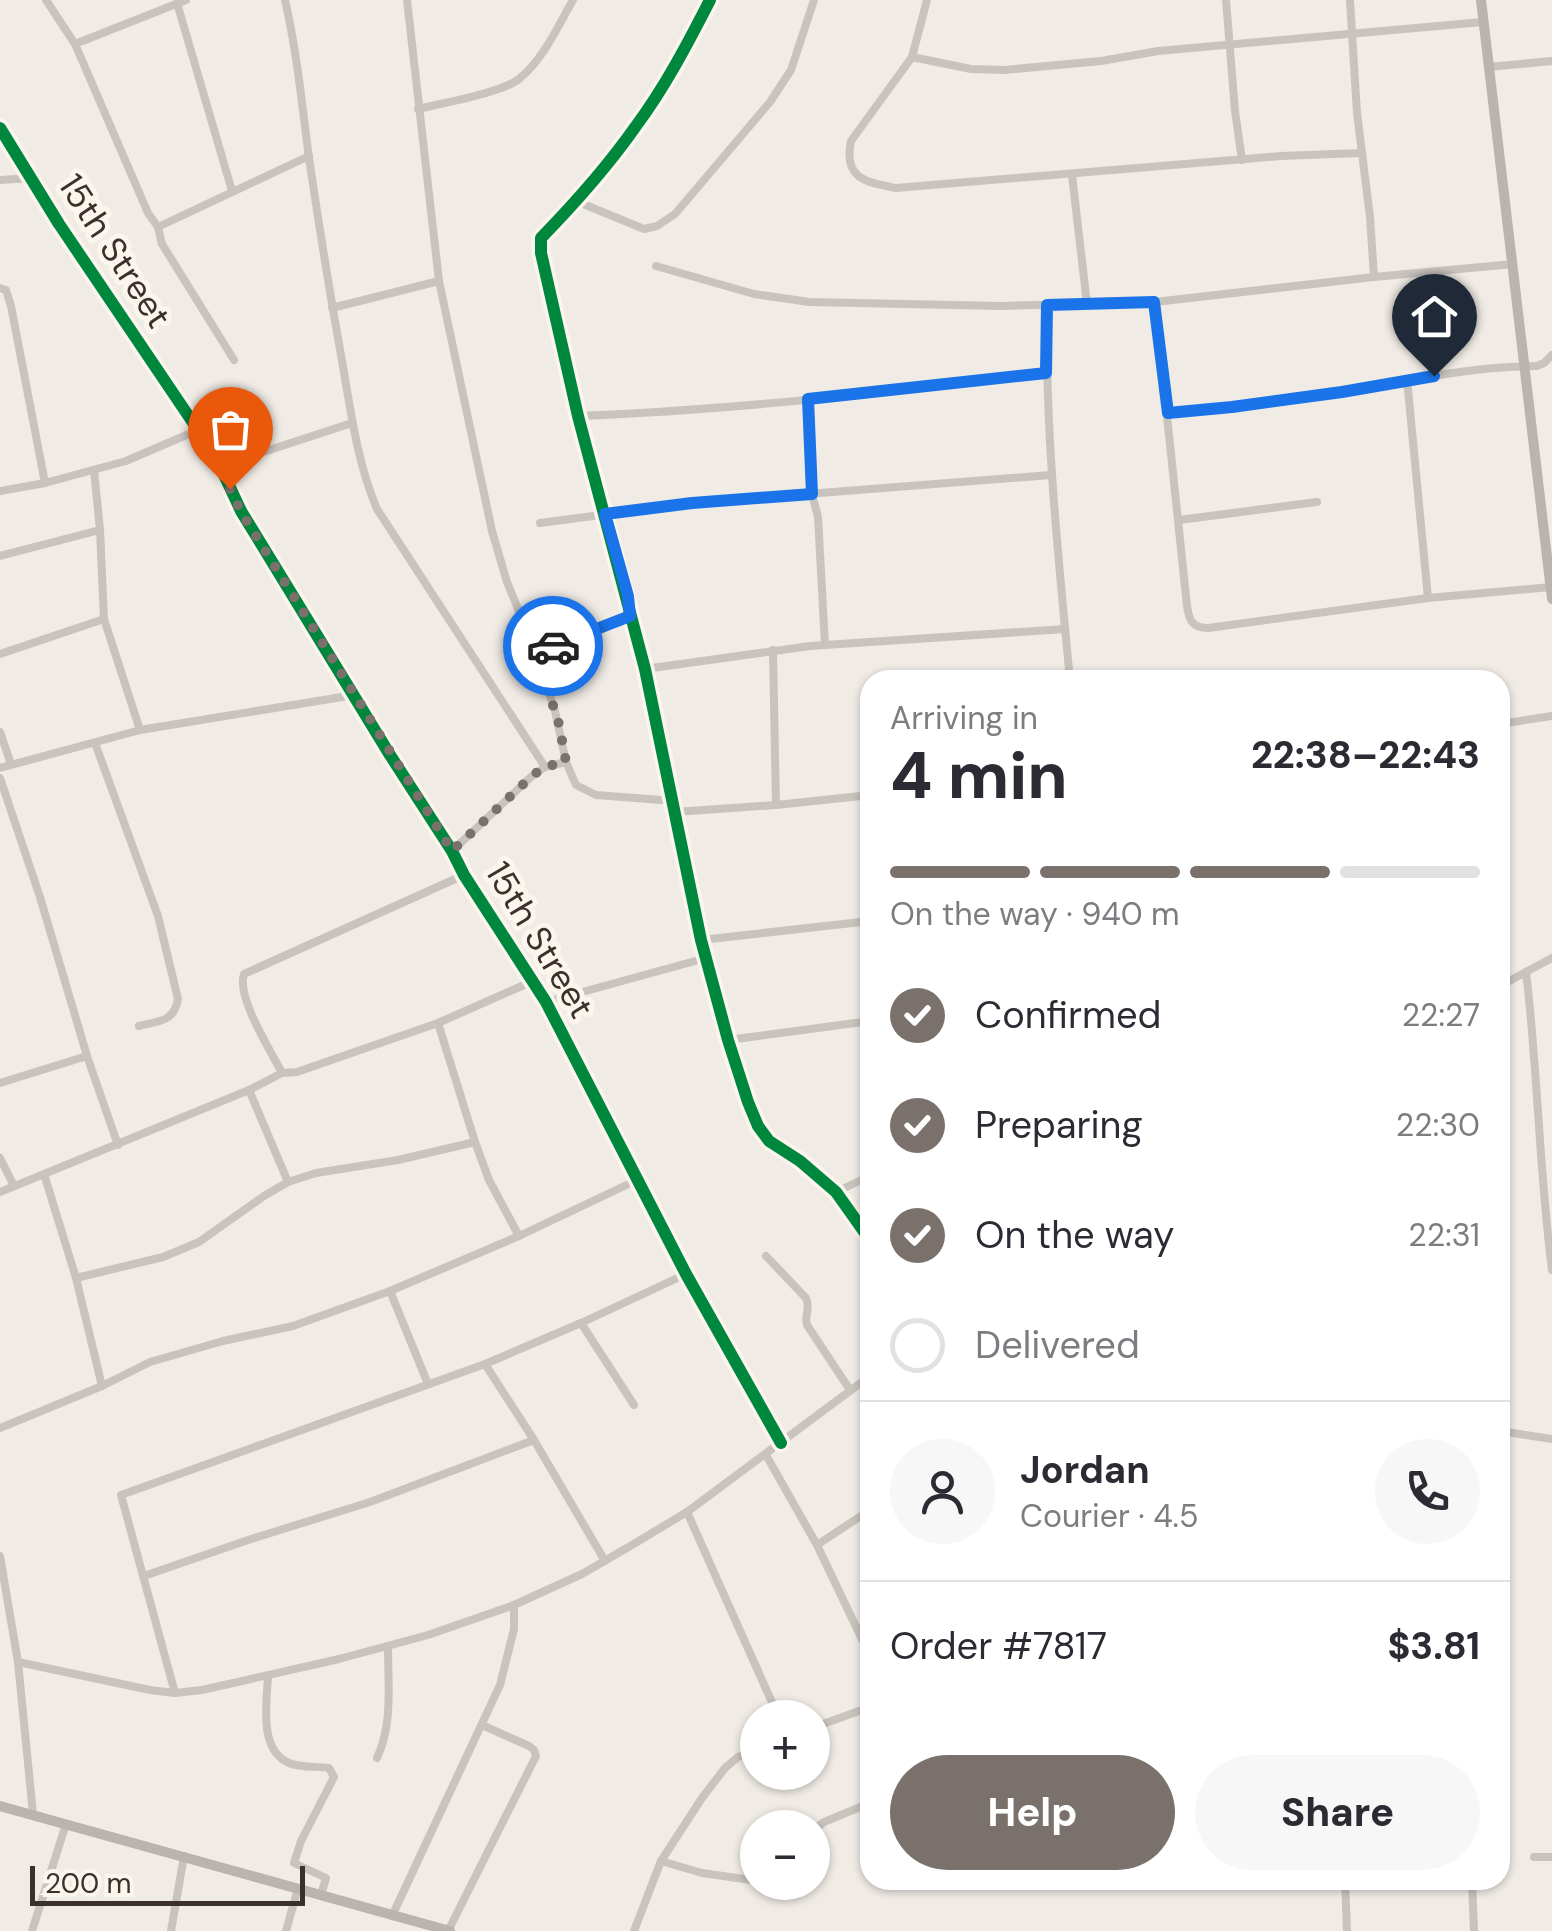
<!DOCTYPE html>
<meta charset="utf-8">
<style>
:root{--surface:#fff;--page:#f7f7f7;--text:#2b2b33;--muted:#7c7c81;--line:#e1e1e2;--accent:#7a716c}
body{margin:0;font-family:"DM Sans",sans-serif;background:var(--page);color:var(--text);height:100vh;display:flex;flex-direction:column;font-size:38px;white-space:nowrap}
*{box-sizing:border-box;margin:0}
p{font-size:32px;color:var(--muted)}
.icon{flex:none;width:55px;height:55px;fill:none;stroke:currentColor;stroke-width:2;stroke-linecap:round;stroke-linejoin:round}
.map{position:relative;flex:1;overflow:hidden}
.details{position:absolute;left:860px;top:670px;width:650px;height:1220px;display:flex;flex-direction:column;background:var(--surface);border-radius:30px;box-shadow:0 2px 8px #0004}
.details>*{flex:none}
.tools{position:absolute;left:740px;top:1700px;display:grid;gap:20px}
.tools a{display:grid;place-items:center;width:90px;height:90px;border-radius:50%;background:var(--surface);box-shadow:0 2px 8px #0004;font-size:50px}
.scale{position:absolute;left:30px;bottom:25px;width:275px;box-sizing:border-box;padding-left:10px;border:5px solid #3b302b;border-top:0;font-size:28px;line-height:35px;white-space:nowrap;color:#3b302b;-webkit-text-stroke:8px #fbf5ee;paint-order:stroke}
.pin{position:absolute;display:grid;place-items:center;width:85px;height:85px;color:#fff;margin:-102px -42px;border-radius:50% 50% 50% 0;rotate:-45deg;box-shadow:0 0 10px #0007}
.pin .icon{rotate:45deg}
.courier{position:absolute;display:grid;place-items:center;width:100px;height:100px;margin:-50px;border:8px solid #1a73e8;border-radius:50%;background:#fff;color:#222;box-shadow:0 2px 12px #0007}
.summary em{font-style:normal;font-weight:800}
.summary div{display:flex;flex-direction:column-reverse}
.summary{display:flex;align-items:center;justify-content:space-between;height:170px;padding:0 30px}
h1{font-size:65px;font-weight:800;line-height:75px}
.bar{display:grid;grid-template-columns:repeat(4,1fr);gap:15px 10px;align-content:center;height:120px;padding:0 30px}
.bar i{height:12px;border-radius:8px;background:var(--line)}
.bar .active{background:var(--accent)}
.bar p{grid-column:span 4}
.line{display:flex;align-items:center;gap:25px;padding:0 30px;border-top:2px solid var(--line)}
.line div{flex:1}
.round{display:grid;place-items:center;flex:none;width:105px;height:105px;border-radius:52px;background:var(--page)}
ol{padding:0 30px;list-style:none}
li{display:flex;align-items:center;gap:30px;height:110px}
li p{margin-inline-start:auto}
li .icon{padding:10px;border-radius:50%;background:var(--accent);color:#fff;stroke-width:4}
li:last-child{color:var(--muted)}
li i{width:55px;height:55px;border:5px solid var(--line);border-radius:50%}
.action{display:flex;gap:20px;margin-top:auto;padding:20px 30px}
.action a{flex:1;height:115px;border-radius:60px;background:var(--accent);color:#fff;font-size:40px;font-weight:800;line-height:115px;text-align:center}
.action a+a{background:var(--page);color:var(--text)}
.map>svg:first-child{display:block}
</style>
<div class="map">
<svg width="1552" height="1931" viewBox="0 0 1552 1931">
<rect width="100%" height="100%" fill="#f0ebe5"/>
<g fill="none" stroke-linecap="round" stroke-linejoin="round">
<g stroke="#c9c3be" stroke-width="8">
<polyline points="46,0 75,44 148,213 158,227 309,156"/>
<path d="M 285,0 C 297,52 302,105 309,158 C 319,226 330,294 342,361 C 351,412 357,462 377,509 L 545,767"/>
<polyline points="407,0 439,281 492,531 507,582 536,653 555,711 566,762 576,785 596,795 674,801"/>
<path d="M 710,0 C 688,43 665,87 636,126 C 608,166 575,203 541,238 L 541,253 L 578,416 L 645,669 L 701,940 L 728,1040 L 748,1102 L 758,1126 L 769,1141 L 800,1161 L 836,1192 L 870,1240"/>
<path d="M 927,0 L 912,57 L 851,141 C 843,179 866,182 896,188 L 1281,156 L 1361,153"/>
<polyline points="1226,0 1235,111 1242,160"/>
<polyline points="1350,0 1357,113 1370,217 1374,277"/>
<polyline points="177,3 232,191"/>
<polyline points="75,44 186,0"/>
<polyline points="912,57 971,69 1004,70 1101,61 1158,51 1483,22"/>
<polyline points="1488,67 1552,61"/>
<path d="M 418,109 C 442,103 501,93 519,79 C 543,60 558,26 573,0"/>
<polyline points="0,128 59,224 198,430 220,466 241,511 390,755 452,851 464,875 546,1002 686,1274 781,1443"/>
<polyline points="1072,175 1087,304"/>
<polyline points="0,180 32,178"/>
<polyline points="576,201 644,229 657,226 675,214 770,102 791,70 814,0"/>
<polyline points="158,227 162,244 234,360"/>
<polyline points="656,266 754,294 809,302 1001,306 1155,302 1374,277 1513,264"/>
<polyline points="0,288 6,290 11,306 45,483"/>
<path d="M 1155,302 L 1187,606 C 1189,620 1192,628 1208,628 L 1428,598 L 1551,587"/>
<path d="M 1047,305 C 1045,431 1058,555 1070,680"/>
<polyline points="332,308 439,281"/>
<polyline points="1407,379 1428,598"/>
<polyline points="808,399 812,494 818,517 825,645"/>
<path d="M 1168,413 C 1227,407 1286,401 1345,392 C 1408,381 1472,366 1537,366 L 1544,363 L 1552,355"/>
<path d="M 578,416 C 735,410 890,392 1046,373"/>
<polyline points="220,466 352,423"/>
<polyline points="94,470 100,530 104,619 140,730"/>
<polyline points="0,491 45,483 126,461 198,430"/>
<polyline points="1179,520 1317,502"/>
<polyline points="540,523 692,503 1051,475"/>
<polyline points="0,556 100,530"/>
<polyline points="773,650 776,805"/>
<polyline points="536,653 630,616"/>
<polyline points="0,654 104,619"/>
<polyline points="645,669 810,646 1065,629"/>
<polyline points="1500,724 1552,716"/>
<polyline points="0,732 11,764"/>
<path d="M 95,743 L 158,916 L 178,999 C 174,1022 159,1021 139,1026"/>
<polyline points="0,768 140,730 354,695"/>
<polyline points="0,778 40,897 87,1056 118,1145"/>
<polyline points="675,812 776,805 870,795"/>
<polyline points="452,851 532,776 545,767 566,762"/>
<polyline points="701,940 870,921"/>
<path d="M 1526,972 C 1538,1071 1539,1171 1552,1270"/>
<polyline points="1500,986 1552,958"/>
<polyline points="546,1002 706,958"/>
<polyline points="438,1023 475,1142 489,1180 519,1236"/>
<polyline points="728,1040 870,1021"/>
<path d="M 282,1073 C 271,1051 236,997 244,974 L 464,875"/>
<polyline points="0,1083 87,1056"/>
<polyline points="249,1090 288,1182"/>
<polyline points="0,1158 14,1186"/>
<polyline points="44,1174 76,1278 102,1386"/>
<polyline points="0,1192 249,1090 282,1073 297,1072 438,1023 533,981"/>
<polyline points="836,1192 870,1176"/>
<path d="M 766,1256 L 806,1298 C 811,1308 804,1315 807,1325 L 850,1390"/>
<polyline points="76,1278 163,1257 199,1242 264,1196 288,1182 316,1173 398,1160 475,1142"/>
<polyline points="390,1291 428,1384"/>
<polyline points="581,1323 634,1405"/>
<polyline points="485,1364 534,1440 605,1561"/>
<polyline points="0,1428 102,1386 150,1362 223,1341 293,1326 390,1291 519,1236 637,1180"/>
<polyline points="1500,1431 1552,1439"/>
<polyline points="766,1455 817,1545 870,1656"/>
<polyline points="687,1512 779,1718"/>
<polyline points="817,1545 870,1510"/>
<polyline points="0,1556 18,1662 33,1814"/>
<polyline points="144,1576 248,1540 370,1502 534,1440"/>
<polyline points="18,1662 150,1690 175,1693 202,1690 339,1659 428,1635 514,1605 582,1574 632,1545 687,1512 870,1376"/>
<path d="M 268,1675 C 267,1701 258,1750 289,1763 C 300,1768 316,1766 329,1768 L 334,1777 L 301,1841 L 294,1863 L 326,1878 L 321,1895"/>
<polyline points="175,1693 121,1495 485,1364 581,1323 686,1274"/>
<polyline points="812,1728 870,1707"/>
<path d="M 377,1758 C 393,1725 388,1683 388,1647"/>
<polyline points="812,1831 824,1822 870,1803"/>
<polyline points="1534,1857 1552,1857"/>
<polyline points="661,1861 702,1873 758,1881"/>
<polyline points="1345,1880 1347,1931"/>
<polyline points="1472,1880 1474,1931"/>
<polyline points="392,1916 500,1685 514,1629 514,1605"/>
<polyline points="32,1931 66,1824"/>
<polyline points="171,1931 184,1856"/>
<polyline points="286,1931 298,1888"/>
<polyline points="448,1931 536,1756 534,1750 529,1746 482,1725"/>
<polyline points="634,1931 661,1861 702,1798 725,1768 738,1757 758,1749"/>
</g>
<g stroke="#bab3ae" stroke-width="10">
<polyline points="1481,0 1552,599"/>
<polyline points="0,1806 450,1931"/>
</g>
<defs>
<g id="cycleway">
<path d="M 710,0 C 688,43 665,87 636,126 C 608,166 575,203 541,238 L 541,253 L 578,416 L 645,669 L 701,940 L 728,1040 L 748,1102 L 758,1126 L 769,1141 L 800,1161 L 836,1192 L 870,1240"/>
<polyline points="0,128 59,224 198,430 220,466 241,511 390,755 452,851 464,875 546,1002 686,1274 781,1443"/>
</g>
</defs>
<use href="#cycleway" stroke="#fbf5ee" stroke-width="19"/>
<use href="#cycleway" stroke="#00873e" stroke-width="12"/>
</g>
<g fill="none" stroke-linecap="round" stroke-linejoin="round">
<polyline stroke="#7a716c" stroke-width="10" stroke-dasharray="0 18" points="230,489 241,512 452,851 532,776 544,767 566,762 559,724 536,653 553,646"/>
<polyline stroke="#1a73e8" stroke-width="12" points="553,646 630,616 628,596 605,514 692,503 812,494 808,399 1046,373 1047,305 1154,302 1168,413 1232,407 1342,392 1434,376"/>
</g>
<g text-anchor="middle" stroke-width="10" stroke-linejoin="round" paint-order="stroke">
<g font-size="35" fill="#3b302b" stroke="#fbf5ee">
<text transform="translate(115 251) rotate(57)" y="12">15th Street</text>
<text transform="translate(540 940) rotate(59)" y="12">15th Street</text>
</g>
</g>
</svg>
<div class="tools">
<a>+</a>
<a>−</a>
</div>
<div class="scale">200 m</div>
<div class="pin" style="left:230px;top:489px;background:#ea580c"><svg class="icon" aria-label="bag" viewBox="0 0 24 24"><path d="M5 8h14l-1 12H6zM9 8a3 3 0 0 1 6 0"/></svg></div>
<div class="pin" style="left:1434px;top:376px;background:#1f2937"><svg class="icon" aria-label="home" viewBox="0 0 24 24"><path d="M3 11l9-7 9 7M6 9v11h12V9"/></svg></div>
<div class="courier" style="left:553px;top:646px"><svg class="icon" aria-label="car" viewBox="0 0 24 24"><path d="M5 17H2v-5l4-1 3-4h7l3 4 3 1v5h-3M9 17h6M6 11h13"/><circle cx="7" cy="17" r="2"/><circle cx="17" cy="17" r="2"/></svg></div>
<section class="details">
<div class="summary"><div><h1>4 min</h1><p>Arriving in</p></div><em>22:38–22:43</em></div>
<div class="bar"><i class="active"></i><i class="active"></i><i class="active"></i><i></i><p>On the way · 940 m</p></div>
<ol>
<li><svg class="icon" aria-label="check" viewBox="0 0 24 24"><path d="M5 12l5 5 9-10"/></svg>Confirmed<p>22:27</p></li>
<li><svg class="icon" aria-label="check" viewBox="0 0 24 24"><path d="M5 12l5 5 9-10"/></svg>Preparing<p>22:30</p></li>
<li><svg class="icon" aria-label="check" viewBox="0 0 24 24"><path d="M5 12l5 5 9-10"/></svg>On the way<p>22:31</p></li>
<li><i></i>Delivered</li>
</ol>
<div class="line" style="height:180px"><a class="round"><svg class="icon" aria-label="person" viewBox="0 0 24 24"><circle cx="12" cy="8" r="4"/><path d="M4 21q1-7 8-7t8 7"/></svg></a><div><b>Jordan</b><p>Courier · 4.5</p></div><a class="round"><svg class="icon" aria-label="phone" viewBox="0 0 24 24"><path d="M5 4h4l2 5-3 2q2 4 5 5l2-3 5 2v4C11 20 4 13 5 4z"/></svg></a></div>
<div class="line" style="height:130px"><div>Order #7817</div><b>$3.81</b></div>
<div class="action"><a>Help</a><a>Share</a></div>
</section>
</div>
